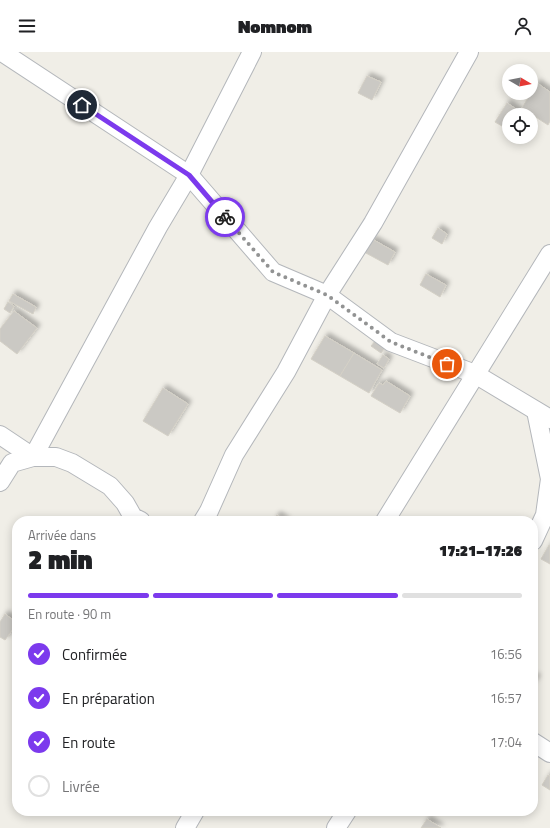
<!DOCTYPE html>
<html lang="fr">
<meta charset="utf-8">
<style>
:root{--surface:#fff;--page:#f6f6f6;--text:#202124;--muted:#757577;--line:#e0e0e0;--accent:#7c3aed}
body{margin:0;font-family:"Titillium Web",sans-serif;background:var(--page);color:var(--text);height:100vh;display:flex;flex-direction:column;font-size:15px;white-space:nowrap}
*{box-sizing:border-box;margin:0}
p{font-size:13px;color:var(--muted)}
.icon{flex:none;width:22px;height:22px;fill:none;stroke:currentColor;stroke-width:2;stroke-linecap:round;stroke-linejoin:round}
.map{position:relative;flex:1;overflow:hidden}
.details{position:absolute;left:12px;top:464px;width:526px;height:300px;display:flex;flex-direction:column;background:var(--surface);border-radius:16px;box-shadow:0 2px 10px #0003}
.details>*{flex:none}
.needle{width:26px;rotate:100deg}
.tools{position:absolute;left:502px;top:12px;display:grid;gap:8px}
.tools a{display:grid;place-items:center;width:36px;height:36px;border-radius:50%;background:var(--surface);box-shadow:0 2px 10px #0003;font-size:20px}
.pin{position:absolute;display:grid;place-items:center;width:34px;height:34px;color:#fff;margin:-17px;border:2px solid #fff;border-radius:50%;box-shadow:0 1px 4px #0007}
.courier{position:absolute;display:grid;place-items:center;width:40px;height:40px;margin:-20px;border:3px solid #7c3aed;border-radius:50%;background:#fff;color:#222;box-shadow:0 1px 5px #0007}
.head em{font-style:normal;font-weight:800}
.head div{display:flex;flex-direction:column-reverse}
.head{display:flex;align-items:center;justify-content:space-between;height:68px;padding:0 16px}
h1{font-size:26px;font-weight:800;line-height:30px}
.bar{display:grid;grid-template-columns:repeat(4,1fr);gap:6px 4px;align-content:center;height:48px;padding:0 16px}
.bar i{height:5px;border-radius:3px;background:var(--line)}
.bar .current{background:var(--accent)}
.bar p{grid-column:span 4}
ol{padding:0 16px;list-style:none}
li{display:flex;align-items:center;gap:12px;height:44px}
li p{margin-inline-start:auto}
li .icon{padding:4px;border-radius:50%;background:var(--accent);color:#fff;stroke-width:4}
li:last-child{color:var(--muted)}
li i{width:22px;height:22px;border:2px solid var(--line);border-radius:50%}
header{display:flex;justify-content:space-between;align-items:center;height:52px;padding:0 16px;background:var(--surface);font-size:18px;font-weight:800}
.map>svg:first-child{display:block}
</style>
<header><svg class="icon" aria-label="menu" viewBox="0 0 24 24"><path d="M4 6h16M4 12h16M4 18h16"/></svg>Nomnom<svg class="icon" aria-label="person" viewBox="0 0 24 24"><circle cx="12" cy="8" r="4"/><path d="M4 21q1-7 8-7t8 7"/></svg></header>
<div class="map">
<svg width="550" height="776" viewBox="0 0 550 776">
<defs>
<filter id="shadow"><feDropShadow dx="3.5" dy="-3.5" stdDeviation="2" flood-color="#0004"/></filter>
</defs>
<rect width="100%" height="100%" fill="#f0eee7"/>
<g fill="#cbc9c4" stroke="#d4d0c6" filter="url(#shadow)">
<polygon points="367,24 381,30 372,48 358,41"/>
<polygon points="537,31 550,40 550,69 548,73 522,56"/>
<polygon points="507,51 525,63 509,63 509,78 495,70"/>
<polygon points="438,176 447,182 442,192 432,186"/>
<polygon points="372,187 395,200 388,213 364,200"/>
<polygon points="426,222 446,233 440,245 420,233"/>
<polygon points="13,242 36,255 33,262 9,249"/>
<polygon points="8,250 14,254 10,261 4,257"/>
<polygon points="14,259 37,276 17,302 0,289 0,277"/>
<polygon points="325,284 354,301 340,324 311,307"/>
<polygon points="375,289 385,296 381,301 371,294"/>
<polygon points="354,301 382,318 369,341 340,324"/>
<polygon points="383,303 389,307 384,316 377,312"/>
<polygon points="386,329 410,344 400,361 371,344 379,331 383,333"/>
<polygon points="163,336 188,352 168,384 143,369"/>
<polygon points="277,463 287,469 273,469"/>
<polygon points="549,493 550,494 550,512 541,507"/>
<polygon points="5,562 17,571 5,588 0,585 0,570"/>
<polygon points="533,624 537,626 533,633"/>
<polygon points="548,723 550,724 550,738 542,733"/>
<polygon points="427,767 441,776 421,776"/>
</g>
<g fill="none" stroke-linecap="round" stroke-linejoin="round">
<defs>
<g id="minor">
<polyline points="2,0 189,123 273,220 327,243 391,290 475,322 550,367"/>
<polyline points="0,383 33,405 158,175 189,123 252,0"/>
<polyline points="0,430 12,411 33,405 56,405 72,411 110,434 125,451 133,465 141,469"/>
<polyline points="203,469 209,459 234,403 286,320 327,243 373,171 469,0"/>
<polyline points="385,469 550,202"/>
<polyline points="533,489 545,463 550,427 536,359"/>
<polyline points="533,690 550,701"/>
<polyline points="185,776 195,759"/>
<polyline points="336,776 347,759"/>
</g>
</defs>
<use href="#minor" stroke="#b4b7bb" stroke-width="20"/>
<use href="#minor" stroke="#fff" stroke-width="18"/>
</g>
<g fill="none" stroke-linecap="round" stroke-linejoin="round">
<polyline stroke="#929393" stroke-width="4" stroke-dasharray="0 7.2" points="225,165 273,220 327,243 391,290 447,312"/>
<polyline stroke="#7c3aed" stroke-width="5" points="82,53 189,123 225,165"/>
</g>
</svg>
<div class="tools">
<a><svg class="needle" viewBox="-14 -14 28 28"><path d="M0-13l5 13h-10z" fill="#e53935"/><path d="M0 13l5-13h-10z" fill="#757577"/></svg></a>
<a><svg class="icon" aria-label="locate" viewBox="0 0 24 24"><circle cx="12" cy="12" r="6"/><path d="M12 2v4M12 18v4M2 12h4M18 12h4"/></svg></a>
</div>
<div class="pin" style="left:447px;top:312px;background:#ea580c"><svg class="icon" aria-label="bag" viewBox="0 0 24 24"><path d="M5 8h14l-1 12H6zM9 8a3 3 0 0 1 6 0"/></svg></div>
<div class="pin" style="left:82px;top:53px;background:#1f2937"><svg class="icon" aria-label="home" viewBox="0 0 24 24"><path d="M3 11l9-7 9 7M6 9v11h12V9"/></svg></div>
<div class="courier" style="left:225px;top:165px"><svg class="icon" aria-label="bike" viewBox="0 0 24 24"><circle cx="6" cy="16" r="4"/><circle cx="18" cy="16" r="4"/><path d="M6 16l4-8h5l3 8M10 8l3 8H6M13 5h3"/></svg></div>
<section class="details">
<div class="head"><div><h1>2 min</h1><p>Arrivée dans</p></div><em>17:21–17:26</em></div>
<div class="bar"><i class="current"></i><i class="current"></i><i class="current"></i><i></i><p>En route · 90 m</p></div>
<ol>
<li><svg class="icon" aria-label="check" viewBox="0 0 24 24"><path d="M5 12l5 5 9-10"/></svg>Confirmée<p>16:56</p></li>
<li><svg class="icon" aria-label="check" viewBox="0 0 24 24"><path d="M5 12l5 5 9-10"/></svg>En préparation<p>16:57</p></li>
<li><svg class="icon" aria-label="check" viewBox="0 0 24 24"><path d="M5 12l5 5 9-10"/></svg>En route<p>17:04</p></li>
<li><i></i>Livrée</li>
</ol>
</section>
</div>
